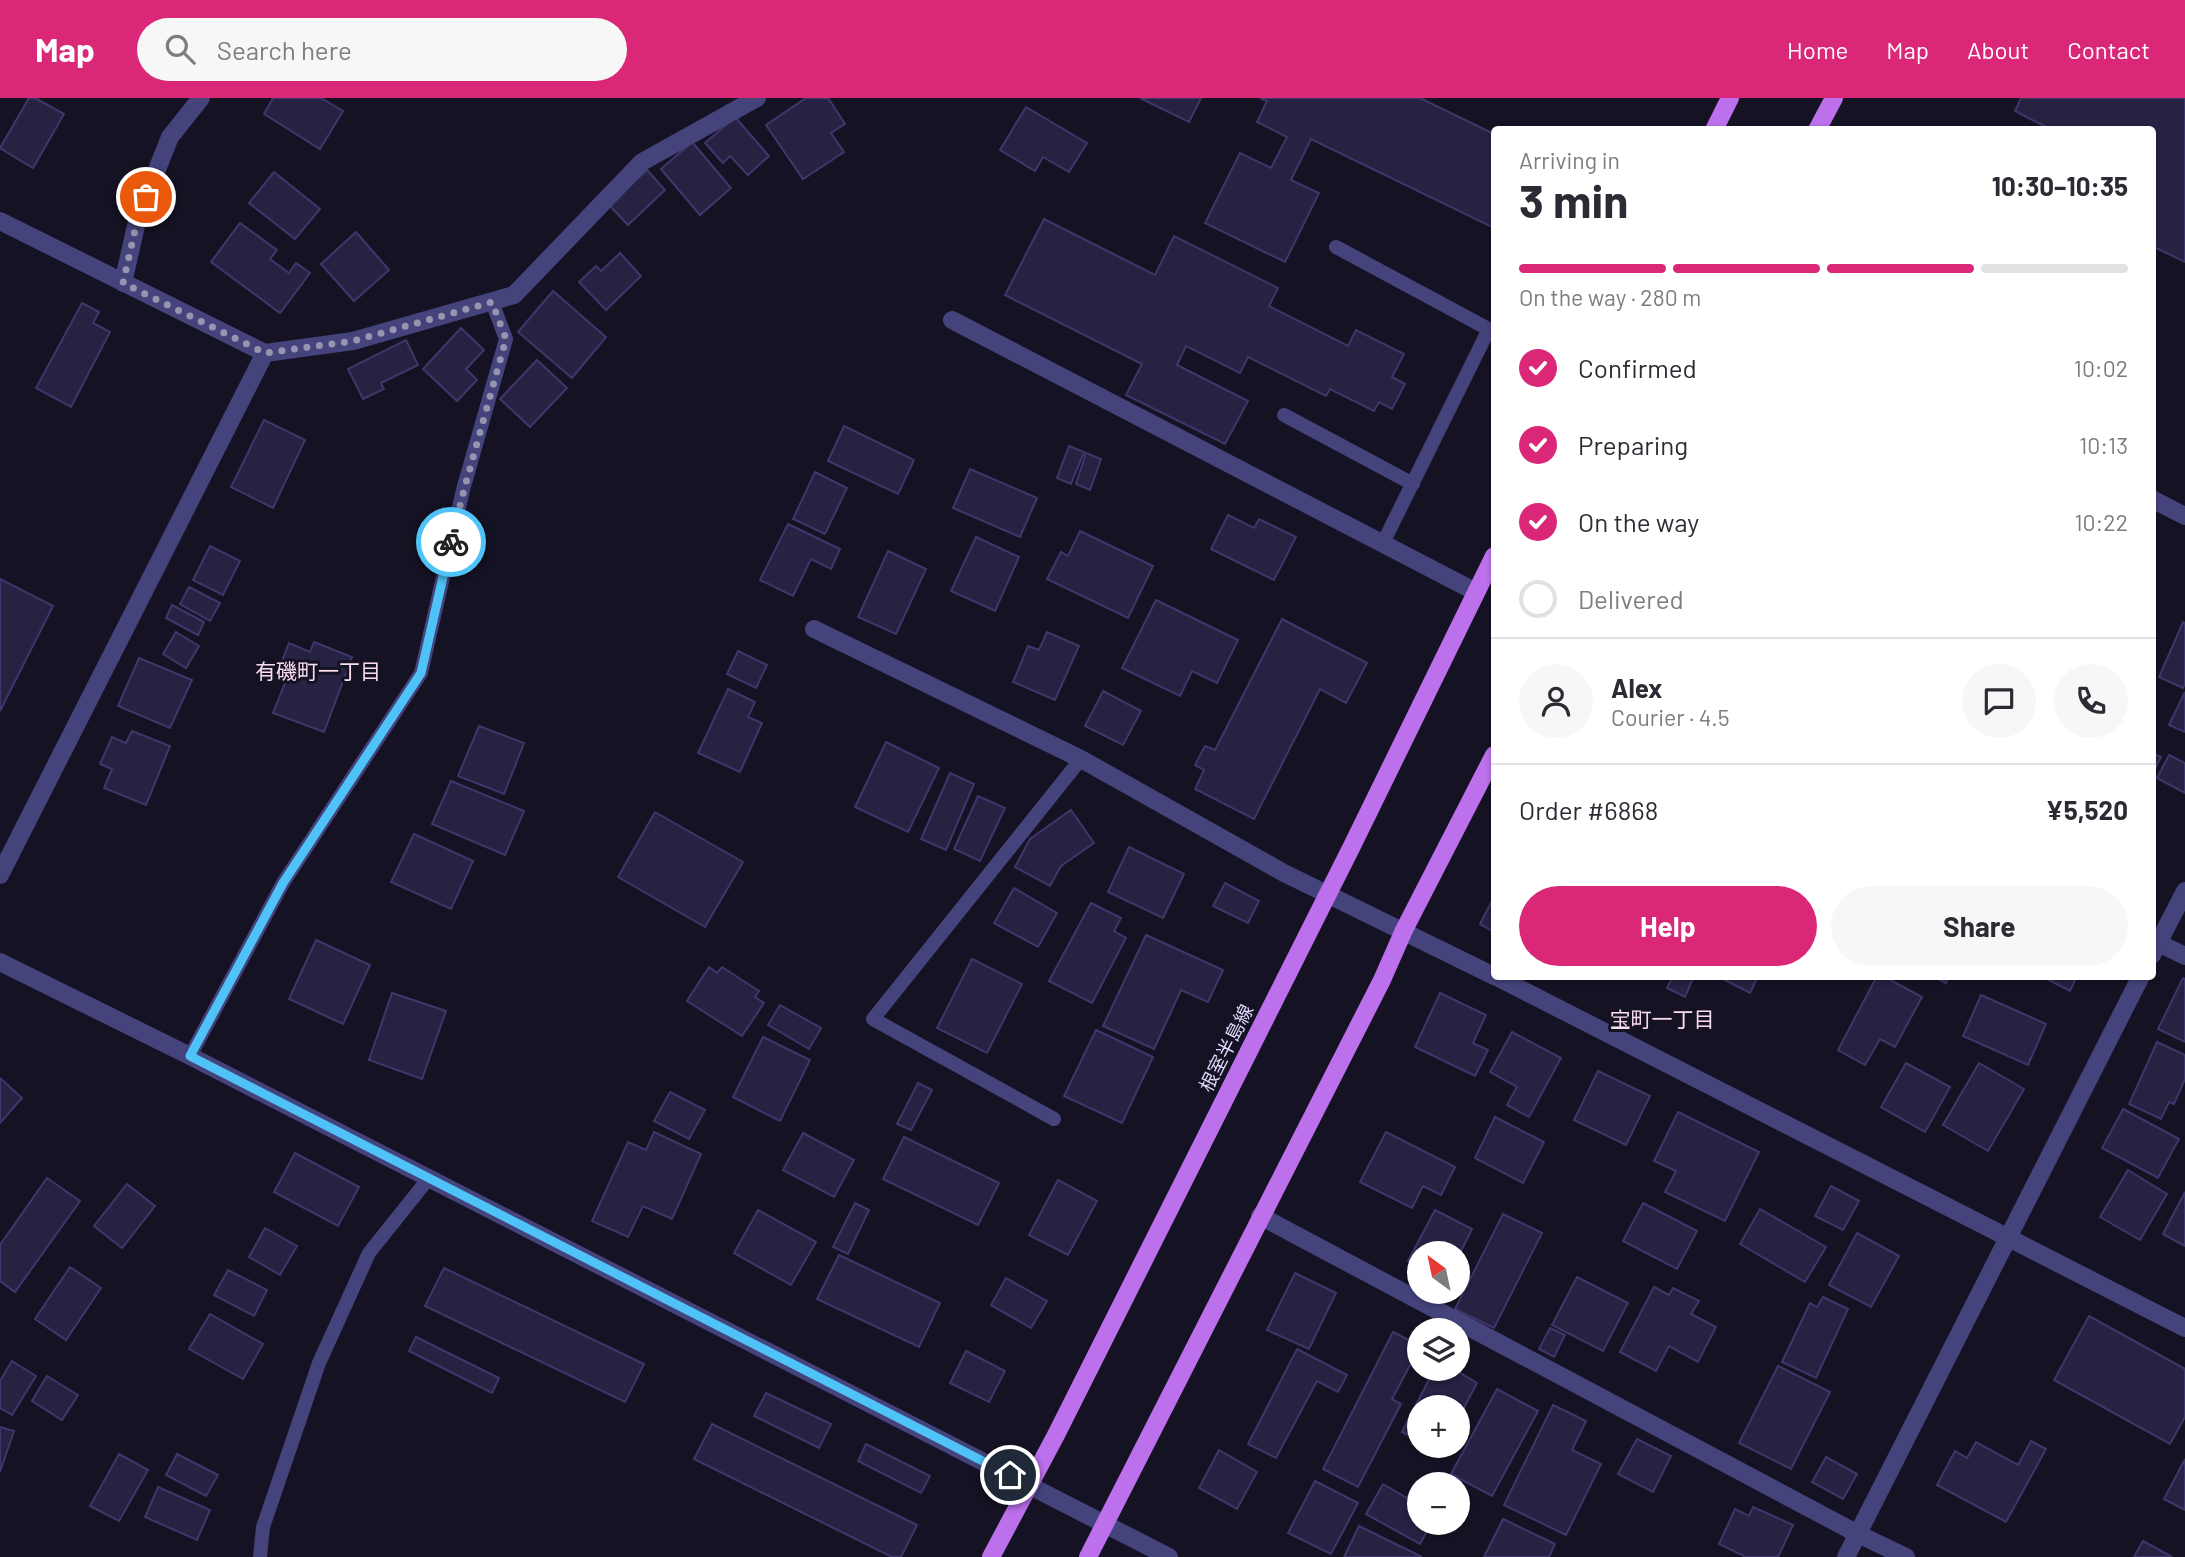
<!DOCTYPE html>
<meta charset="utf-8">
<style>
:root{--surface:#fff;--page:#f7f7f7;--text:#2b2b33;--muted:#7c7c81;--line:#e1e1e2;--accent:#db2777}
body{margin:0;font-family:Barlow,"Noto Sans JP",sans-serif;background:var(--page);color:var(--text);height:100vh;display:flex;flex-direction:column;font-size:26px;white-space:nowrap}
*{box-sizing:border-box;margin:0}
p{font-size:23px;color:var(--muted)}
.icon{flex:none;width:38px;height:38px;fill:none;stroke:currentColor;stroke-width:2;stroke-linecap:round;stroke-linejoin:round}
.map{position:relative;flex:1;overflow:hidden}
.details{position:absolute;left:1491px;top:28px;width:665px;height:854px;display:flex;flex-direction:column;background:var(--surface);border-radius:7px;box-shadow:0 2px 5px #0004}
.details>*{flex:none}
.needle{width:46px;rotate:327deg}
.tools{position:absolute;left:1407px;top:1143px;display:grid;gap:14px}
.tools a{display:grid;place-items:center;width:63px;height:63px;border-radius:50%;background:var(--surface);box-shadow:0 2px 5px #0004;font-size:35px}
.pin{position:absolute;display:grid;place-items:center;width:60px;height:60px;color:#fff;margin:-30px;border:4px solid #fff;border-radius:50%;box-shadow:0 2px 7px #0007}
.courier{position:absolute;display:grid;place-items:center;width:70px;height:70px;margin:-35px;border:5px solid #4fc3f7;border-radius:50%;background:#fff;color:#222;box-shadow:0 2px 9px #0007}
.headline em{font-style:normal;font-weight:700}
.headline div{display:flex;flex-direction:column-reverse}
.headline{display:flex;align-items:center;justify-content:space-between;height:119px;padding:0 28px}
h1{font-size:46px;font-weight:700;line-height:52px}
.bar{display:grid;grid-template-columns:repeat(4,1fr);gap:10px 7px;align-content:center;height:84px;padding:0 28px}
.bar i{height:9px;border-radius:5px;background:var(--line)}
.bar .active{background:var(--accent)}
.bar p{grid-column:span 4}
.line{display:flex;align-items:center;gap:18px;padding:0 28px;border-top:2px solid var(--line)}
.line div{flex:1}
.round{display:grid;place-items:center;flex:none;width:74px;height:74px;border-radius:37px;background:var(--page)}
ol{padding:0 28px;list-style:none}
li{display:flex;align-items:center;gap:21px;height:77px}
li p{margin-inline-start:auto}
li .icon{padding:7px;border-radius:50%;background:var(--accent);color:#fff;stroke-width:4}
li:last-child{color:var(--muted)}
li i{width:38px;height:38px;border:4px solid var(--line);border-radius:50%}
.primary-button{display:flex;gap:14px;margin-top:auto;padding:14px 28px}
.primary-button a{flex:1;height:80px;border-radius:42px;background:var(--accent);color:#fff;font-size:28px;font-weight:700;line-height:80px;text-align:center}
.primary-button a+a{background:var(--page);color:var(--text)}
header{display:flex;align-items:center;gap:42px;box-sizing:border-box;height:98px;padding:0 35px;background:var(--accent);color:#fff}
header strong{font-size:33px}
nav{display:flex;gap:38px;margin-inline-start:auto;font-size:24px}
.search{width:490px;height:63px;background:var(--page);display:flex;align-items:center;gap:18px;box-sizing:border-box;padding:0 24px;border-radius:38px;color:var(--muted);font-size:26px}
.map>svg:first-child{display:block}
</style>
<header>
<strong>Map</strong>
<div class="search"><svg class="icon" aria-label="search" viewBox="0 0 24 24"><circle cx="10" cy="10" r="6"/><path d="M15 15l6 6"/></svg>Search here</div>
<nav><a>Home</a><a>Map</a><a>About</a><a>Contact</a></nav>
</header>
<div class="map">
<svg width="2185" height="1459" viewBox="0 0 2185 1459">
<rect width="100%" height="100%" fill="#151224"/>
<g fill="#272142" stroke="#40366b" stroke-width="2">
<polygon points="29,0 35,0 64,16 33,70 0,50"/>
<polygon points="273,0 321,0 343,13 320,51 264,16"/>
<polygon points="806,0 828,0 845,26 831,35 844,54 803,81 766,27"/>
<polygon points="1140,0 1201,0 1189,24"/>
<polygon points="1260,0 1420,0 1494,36 1494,130 1311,41 1291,82 1319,95 1285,164 1205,125 1240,55 1271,70 1287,39 1257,24 1267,3"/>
<polygon points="2021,0 2185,0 2185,164 2152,148 2152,32 2046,32 2050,31 2015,13"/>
<polygon points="1026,9 1087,45 1069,74 1043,59 1035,73 1000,52"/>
<polygon points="735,19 769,58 748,77 730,58 723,65 705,45"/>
<polygon points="692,44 731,90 700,117 661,71"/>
<polygon points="647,72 665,92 628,127 609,107"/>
<polygon points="274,74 320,111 295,141 249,105"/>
<polygon points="1044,121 1155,177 1174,138 1278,190 1269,208 1348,248 1356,232 1404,256 1392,279 1405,286 1392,311 1379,304 1374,313 1330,291 1326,298 1248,259 1240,275 1186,248 1177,267 1248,303 1225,346 1126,297 1142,266 1005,197"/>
<polygon points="240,125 277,152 270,161 289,175 296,165 310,175 280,215 211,164"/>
<polygon points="356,134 389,172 354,203 321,166"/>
<polygon points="620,155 641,178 606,212 579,184 596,168 601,173"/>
<polygon points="553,193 606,239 572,280 518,234"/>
<polygon points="82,205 99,214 93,225 110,234 71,309 36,290"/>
<polygon points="461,230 484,252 466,271 477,282 457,303 423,271"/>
<polygon points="406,242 418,267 381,285 384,291 363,301 348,271"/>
<polygon points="537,262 567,290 530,329 500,301"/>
<polygon points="264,322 305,342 273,410 231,389"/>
<polygon points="844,328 914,362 898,396 828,363"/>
<polygon points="1069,348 1084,354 1071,386 1057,380"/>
<polygon points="1086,355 1101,361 1090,392 1076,386"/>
<polygon points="970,371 1037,400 1020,439 953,410"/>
<polygon points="815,374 847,390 825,436 793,421"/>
<polygon points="1228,417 1254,430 1259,421 1296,439 1274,482 1211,451"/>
<polygon points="788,426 840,451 831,471 811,461 793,498 760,482"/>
<polygon points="1080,433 1153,468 1128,520 1047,481 1061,454 1068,458"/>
<polygon points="976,439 1019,459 995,513 951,493"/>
<polygon points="210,448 240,463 223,497 193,482"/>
<polygon points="888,453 926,471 896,536 858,519"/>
<polygon points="0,481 53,508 0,613"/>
<polygon points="189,489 220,505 210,523 180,506"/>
<polygon points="1156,502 1238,542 1217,585 1192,573 1180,598 1122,570"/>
<polygon points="172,507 204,524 198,537 166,520"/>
<polygon points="1282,521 1367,565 1346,605 1320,591 1254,721 1195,691 1204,672 1195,667 1205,648 1215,652"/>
<polygon points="2183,524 2185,525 2185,585 2183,590 2159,579"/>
<polygon points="176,534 199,548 186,570 163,556"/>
<polygon points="1047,534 1079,548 1055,602 1013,584 1028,548 1039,552"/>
<polygon points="314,544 352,559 324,634 273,615 287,580 277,576 289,545 310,554"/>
<polygon points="738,553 767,567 756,590 727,576"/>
<polygon points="139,560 192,582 170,630 118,608"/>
<polygon points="728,591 755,604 748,619 762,625 740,674 698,655"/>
<polygon points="1103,593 1141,613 1123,647 1085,628"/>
<polygon points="2185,594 2185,634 2169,627"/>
<polygon points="479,628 524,645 504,696 458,678"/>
<polygon points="132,633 170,648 146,707 104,690 112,671 100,666 112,639 126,645"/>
<polygon points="886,644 939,670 908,734 855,709"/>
<polygon points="2152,655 2161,659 2152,676"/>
<polygon points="2169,657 2185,665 2185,695 2157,680"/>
<polygon points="950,675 974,686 946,752 921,741"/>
<polygon points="451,683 524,713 505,757 432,726"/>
<polygon points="978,698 1005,710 980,763 954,751"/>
<polygon points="1071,712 1094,745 1061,768 1050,788 1015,769 1030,741"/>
<polygon points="655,714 743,764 705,829 618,779"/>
<polygon points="414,736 473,763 451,811 391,784"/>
<polygon points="1129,749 1184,776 1163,820 1108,794"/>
<polygon points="1225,785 1259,803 1248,825 1213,808"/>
<polygon points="1014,790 1057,815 1038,849 994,825"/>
<polygon points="1494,799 1494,834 1480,826"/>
<polygon points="1091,805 1121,820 1114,833 1126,840 1092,905 1049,883"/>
<polygon points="1146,837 1223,872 1208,904 1181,892 1154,951 1103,928"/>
<polygon points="316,842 370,867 343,926 289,901"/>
<polygon points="972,861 1022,886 987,955 937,930"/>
<polygon points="709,869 717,875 722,869 759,893 755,899 764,905 742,938 687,903"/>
<polygon points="1664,878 1694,878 1685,899 1667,890 1671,882"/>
<polygon points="1717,878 1758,878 1750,895"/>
<polygon points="1877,878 1883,878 1922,899 1895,949 1880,941 1865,967 1838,952"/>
<polygon points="1933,878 1949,878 1946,885"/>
<polygon points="2041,878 2077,878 2070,893"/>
<polygon points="2183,880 2185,881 2185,944 2158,931"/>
<polygon points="392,895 446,913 422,981 369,962"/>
<polygon points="1440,895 1486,917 1473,945 1488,952 1475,978 1415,949"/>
<polygon points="1981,897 2046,926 2028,967 1963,938"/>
<polygon points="780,907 821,930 809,951 768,927"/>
<polygon points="1096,932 1153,959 1122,1025 1064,998"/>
<polygon points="1512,934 1561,960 1529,1019 1507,1007 1517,989 1490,974"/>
<polygon points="763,939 810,962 780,1023 733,999"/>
<polygon points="2157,944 2185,957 2185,981 2174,1006 2169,1004 2161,1021 2129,1006"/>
<polygon points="1906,965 1950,989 1925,1034 1881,1009"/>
<polygon points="1979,965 2024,991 1988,1053 1943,1027"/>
<polygon points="1598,973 1650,998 1626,1047 1574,1022"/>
<polygon points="0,980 22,1000 0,1025"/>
<polygon points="918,985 932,992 911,1032 897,1026"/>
<polygon points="670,994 705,1012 689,1041 654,1023"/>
<polygon points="2123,1011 2179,1041 2158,1080 2102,1050"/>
<polygon points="1678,1014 1759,1054 1725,1123 1665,1094 1676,1073 1654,1063"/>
<polygon points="1495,1019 1544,1044 1523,1085 1475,1060"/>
<polygon points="654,1034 701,1056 672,1121 643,1108 628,1139 592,1123 628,1044 646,1052"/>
<polygon points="1386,1034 1455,1069 1441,1097 1423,1088 1412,1110 1360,1084"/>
<polygon points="803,1035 854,1062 834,1099 783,1072"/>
<polygon points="904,1039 999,1085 978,1127 883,1081"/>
<polygon points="295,1055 359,1089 338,1128 274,1094"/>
<polygon points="2128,1072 2167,1096 2140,1142 2100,1119"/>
<polygon points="47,1080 80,1103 15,1194 0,1183 0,1147"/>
<polygon points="1058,1082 1097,1103 1068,1157 1029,1137"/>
<polygon points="127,1086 155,1108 122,1150 94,1128"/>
<polygon points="1831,1088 1859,1103 1843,1132 1815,1118"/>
<polygon points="2185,1094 2185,1148 2163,1136"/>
<polygon points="855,1105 869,1112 848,1156 833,1149"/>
<polygon points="1643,1105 1697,1133 1677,1171 1623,1143"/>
<polygon points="1760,1111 1826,1149 1805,1184 1740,1146"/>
<polygon points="758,1112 816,1144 791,1187 734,1155"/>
<polygon points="1435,1112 1472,1131 1458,1159 1458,1155 1419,1155 1419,1169 1408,1163"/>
<polygon points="1503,1116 1542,1135 1494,1230 1455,1211"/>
<polygon points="265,1130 297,1148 280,1177 249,1159"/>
<polygon points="1857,1135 1899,1158 1871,1209 1829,1187"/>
<polygon points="839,1157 940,1205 919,1249 817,1201"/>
<polygon points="70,1169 101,1190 66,1242 35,1221"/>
<polygon points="444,1170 644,1266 625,1304 425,1208"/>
<polygon points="228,1172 267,1192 254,1218 214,1197"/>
<polygon points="1295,1175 1336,1195 1309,1251 1267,1232"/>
<polygon points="1577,1179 1628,1205 1603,1253 1552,1227"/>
<polygon points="1006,1180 1047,1203 1031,1230 991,1207"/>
<polygon points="1654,1189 1669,1197 1673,1190 1699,1203 1691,1216 1716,1229 1698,1264 1669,1248 1656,1273 1620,1254"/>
<polygon points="1823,1199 1848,1211 1816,1280 1782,1264 1810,1205 1817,1209"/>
<polygon points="210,1216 263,1246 243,1281 189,1251"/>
<polygon points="2089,1218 2185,1271 2185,1319 2170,1346 2054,1282"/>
<polygon points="1550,1230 1565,1237 1554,1259 1539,1251"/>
<polygon points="1393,1234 1419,1247 1419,1250 1392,1301 1401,1306 1358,1389 1323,1371"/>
<polygon points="416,1239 499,1280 492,1295 409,1253"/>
<polygon points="1297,1251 1347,1277 1338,1294 1317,1283 1276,1360 1248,1346"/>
<polygon points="966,1253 1005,1273 989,1304 950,1285"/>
<polygon points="12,1263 36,1278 12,1317 0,1310 0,1283"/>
<polygon points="1778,1268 1830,1294 1791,1371 1739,1345"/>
<polygon points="1435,1270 1452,1270 1477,1285 1458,1321 1458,1309 1419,1309 1419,1343 1402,1334"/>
<polygon points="47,1278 78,1297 62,1322 32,1303"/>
<polygon points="1497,1291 1538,1313 1492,1398 1451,1376"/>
<polygon points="766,1295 831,1326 819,1350 754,1318"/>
<polygon points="1553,1307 1586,1323 1572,1352 1601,1366 1566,1437 1504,1407"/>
<polygon points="712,1326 917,1427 901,1459 892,1459 694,1361"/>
<polygon points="0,1329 14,1333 0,1374"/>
<polygon points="1637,1341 1671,1358 1653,1394 1618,1376"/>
<polygon points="2031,1343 2046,1351 2006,1424 1937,1387 1955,1353 1967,1360 1976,1344 2018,1367"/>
<polygon points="866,1346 930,1378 921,1395 858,1363"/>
<polygon points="1427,1348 1444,1348 1440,1354"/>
<polygon points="1219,1352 1257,1374 1237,1411 1199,1390"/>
<polygon points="119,1356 148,1372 119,1423 90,1408"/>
<polygon points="177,1356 218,1377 206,1398 166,1377"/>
<polygon points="1826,1359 1857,1376 1843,1401 1812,1384"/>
<polygon points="2185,1361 2185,1412 2164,1401"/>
<polygon points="1315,1383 1358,1405 1331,1456 1288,1435"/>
<polygon points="1383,1386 1407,1400 1415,1386 1419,1388 1419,1424 1432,1424 1420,1446 1366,1416"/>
<polygon points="158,1389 210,1412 197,1442 145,1419"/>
<polygon points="1753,1409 1793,1427 1778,1459 1746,1459 1719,1446 1735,1411 1749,1418"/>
<polygon points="1503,1421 1555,1446 1549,1459 1484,1459"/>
<polygon points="1359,1428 1422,1459 1344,1459"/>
<polygon points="2143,1443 2172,1459 2134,1459"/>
</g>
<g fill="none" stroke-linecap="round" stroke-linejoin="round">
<g stroke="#45437c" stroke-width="14">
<polyline points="1336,149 1494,234"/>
<polyline points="1284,317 1413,386"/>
<polyline points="1383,445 1489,231"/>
<polyline points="190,958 283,785 421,575 463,392 506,241 492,204"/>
<polyline points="1054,1021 873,921 1081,661"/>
<polyline points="260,1459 263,1429 319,1265 369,1155 429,1080"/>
</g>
<g stroke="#45437c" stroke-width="18">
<polyline points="0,123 265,255 353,243 514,197 642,64 757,0"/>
<polyline points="123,185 138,119 170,39 201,0"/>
<polyline points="952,222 1476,494"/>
<polyline points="814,531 1081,661 1284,775 1494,878"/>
<polyline points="0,777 265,255"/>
<polyline points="2152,842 2185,858"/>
<polyline points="2152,857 2185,793"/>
<polyline points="0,864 190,958 1169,1459"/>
<polyline points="1495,878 2185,1230"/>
<polyline points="1260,1118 1858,1436 1906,1459"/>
<polyline points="1846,1459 2141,878"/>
</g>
<polyline stroke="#45437c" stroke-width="18" points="2152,401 2185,418"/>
<g stroke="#bc70eb" stroke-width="18">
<polyline points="1714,32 1730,0"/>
<polyline points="1817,32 1834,0"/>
<polyline points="991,1459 1056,1337 1352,748 1494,458"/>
<polyline points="1088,1459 1382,882 1404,832 1494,657"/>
</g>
</g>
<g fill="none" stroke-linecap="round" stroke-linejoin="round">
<polyline stroke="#9794af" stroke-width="7" stroke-dasharray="0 12.6" points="146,99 138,119 123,185 265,255 353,243 492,204 506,241 464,392 451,444"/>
<polyline stroke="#4fc3f7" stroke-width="9" points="451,444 421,575 283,785 190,958 1010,1377"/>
</g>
<g text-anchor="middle" stroke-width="6" stroke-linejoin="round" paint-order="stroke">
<g font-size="19" fill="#dddafa" stroke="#151224">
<text transform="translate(1226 950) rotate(-63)" y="7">根室半島線</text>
</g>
<g font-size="21" fill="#fadcef" stroke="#151224">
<text x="318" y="581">有磯町一丁目</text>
<text x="1662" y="929">宝町一丁目</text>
</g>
</g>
</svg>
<div class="tools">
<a><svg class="needle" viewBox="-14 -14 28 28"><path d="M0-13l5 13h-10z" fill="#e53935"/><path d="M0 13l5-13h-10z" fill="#7c7c81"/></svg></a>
<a><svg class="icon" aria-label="layers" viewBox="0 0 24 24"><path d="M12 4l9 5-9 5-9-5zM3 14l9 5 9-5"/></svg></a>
<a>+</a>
<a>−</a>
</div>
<div class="pin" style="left:146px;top:99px;background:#ea580c"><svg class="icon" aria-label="bag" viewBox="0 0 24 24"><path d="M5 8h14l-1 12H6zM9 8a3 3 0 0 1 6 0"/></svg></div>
<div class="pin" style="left:1010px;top:1377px;background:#1f2937"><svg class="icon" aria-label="home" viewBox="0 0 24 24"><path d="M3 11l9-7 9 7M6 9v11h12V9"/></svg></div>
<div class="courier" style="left:451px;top:444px"><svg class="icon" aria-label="bike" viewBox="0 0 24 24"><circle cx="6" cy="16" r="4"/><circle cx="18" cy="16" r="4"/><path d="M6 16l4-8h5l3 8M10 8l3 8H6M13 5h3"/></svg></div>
<section class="details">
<div class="headline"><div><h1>3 min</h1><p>Arriving in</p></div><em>10:30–10:35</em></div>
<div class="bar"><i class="active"></i><i class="active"></i><i class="active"></i><i></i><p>On the way · 280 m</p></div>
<ol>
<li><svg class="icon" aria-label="check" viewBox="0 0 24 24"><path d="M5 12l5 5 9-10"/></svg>Confirmed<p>10:02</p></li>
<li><svg class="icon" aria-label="check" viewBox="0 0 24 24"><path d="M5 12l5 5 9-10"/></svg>Preparing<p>10:13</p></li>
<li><svg class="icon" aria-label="check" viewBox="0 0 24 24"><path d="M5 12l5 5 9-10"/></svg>On the way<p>10:22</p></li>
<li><i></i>Delivered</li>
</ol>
<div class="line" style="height:126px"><a class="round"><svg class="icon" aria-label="person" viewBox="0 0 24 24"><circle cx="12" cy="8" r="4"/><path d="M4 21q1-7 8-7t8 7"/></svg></a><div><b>Alex</b><p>Courier · 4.5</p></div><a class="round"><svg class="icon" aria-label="chat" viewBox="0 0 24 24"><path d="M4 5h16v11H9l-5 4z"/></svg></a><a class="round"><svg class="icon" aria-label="phone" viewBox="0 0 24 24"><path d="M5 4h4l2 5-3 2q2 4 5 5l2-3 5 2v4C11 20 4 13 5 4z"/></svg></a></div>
<div class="line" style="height:91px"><div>Order #6868</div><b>¥5,520</b></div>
<div class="primary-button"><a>Help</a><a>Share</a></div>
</section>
</div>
